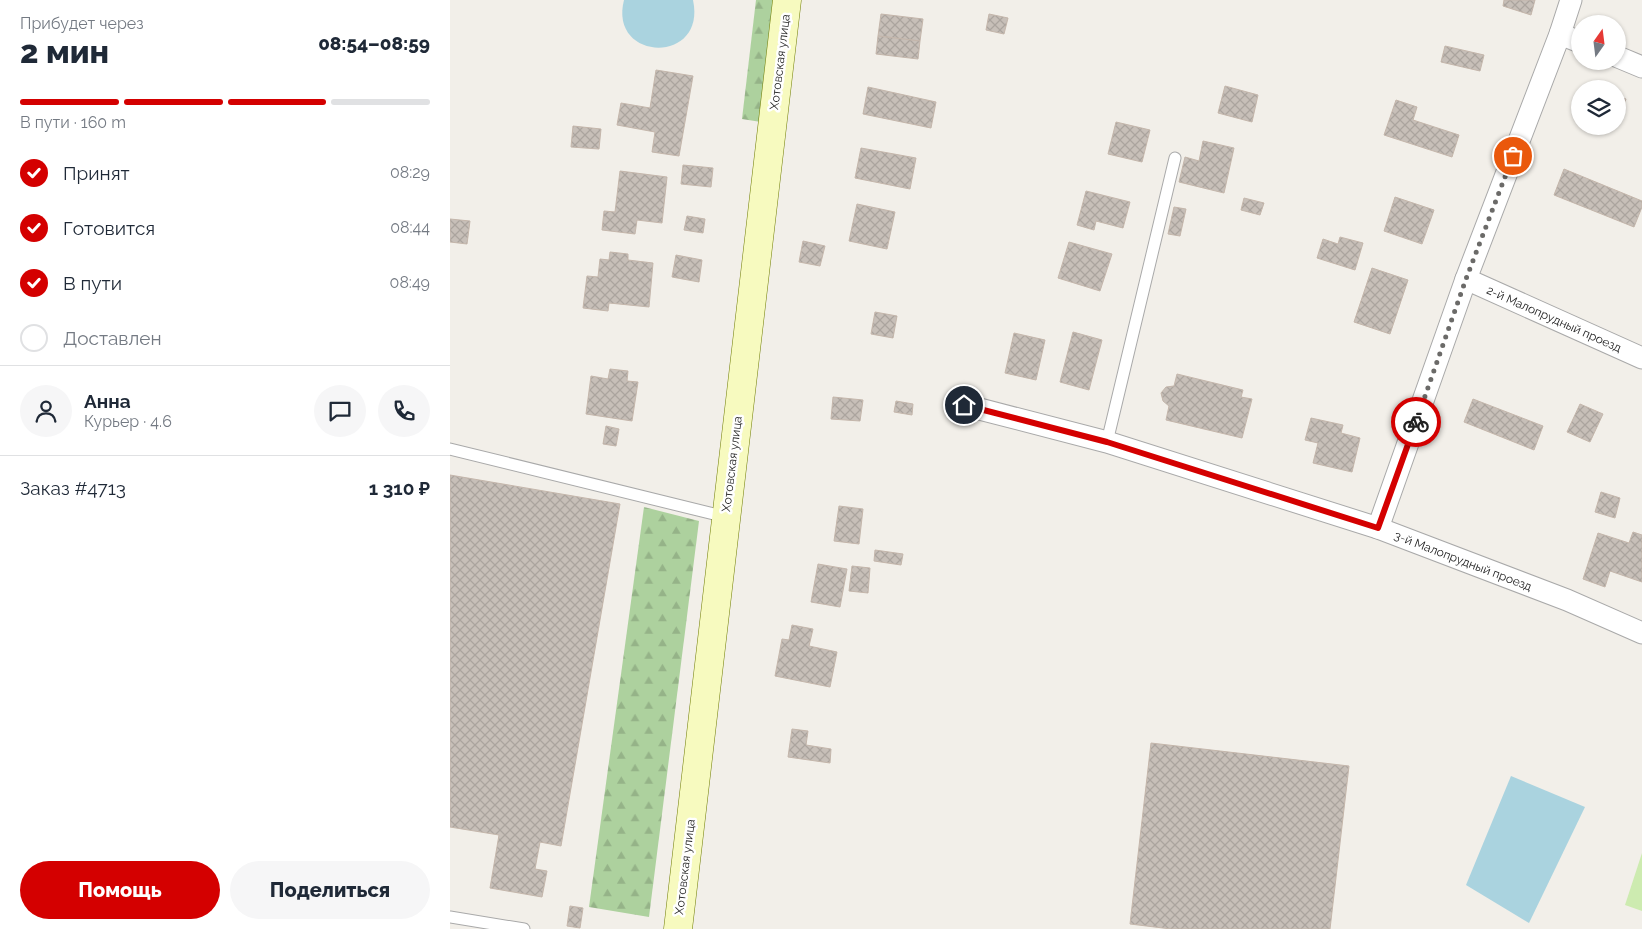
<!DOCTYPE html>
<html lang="ru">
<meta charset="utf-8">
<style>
:root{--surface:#fff;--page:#f6f6f7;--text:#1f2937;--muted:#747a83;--line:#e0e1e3;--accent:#d40000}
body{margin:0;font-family:Raleway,sans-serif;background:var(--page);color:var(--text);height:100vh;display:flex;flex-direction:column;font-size:19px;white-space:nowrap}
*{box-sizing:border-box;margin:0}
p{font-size:16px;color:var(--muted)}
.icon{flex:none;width:28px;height:28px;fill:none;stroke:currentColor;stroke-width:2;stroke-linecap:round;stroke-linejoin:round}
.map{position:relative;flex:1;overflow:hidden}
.details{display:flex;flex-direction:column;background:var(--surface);width:450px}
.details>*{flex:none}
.needle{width:32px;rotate:14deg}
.controls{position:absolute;left:1121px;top:15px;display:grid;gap:10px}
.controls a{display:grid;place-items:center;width:55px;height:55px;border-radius:50%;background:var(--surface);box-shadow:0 1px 4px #0004;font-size:25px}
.pin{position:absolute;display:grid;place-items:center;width:42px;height:42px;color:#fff;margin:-21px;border:2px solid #fff;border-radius:50%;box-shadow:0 1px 5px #0007}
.courier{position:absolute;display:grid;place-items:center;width:50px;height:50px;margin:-25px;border:4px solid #d40000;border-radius:50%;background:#fff;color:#222;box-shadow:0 1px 6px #0007}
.headline em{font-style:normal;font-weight:800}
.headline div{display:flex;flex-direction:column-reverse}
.headline{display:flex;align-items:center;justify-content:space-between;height:85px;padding:0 20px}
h1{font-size:32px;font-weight:800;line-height:38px}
.bar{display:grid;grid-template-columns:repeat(4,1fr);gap:8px 5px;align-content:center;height:60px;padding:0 20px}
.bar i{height:6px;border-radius:4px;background:var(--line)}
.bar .active{background:var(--accent)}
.bar p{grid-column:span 4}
.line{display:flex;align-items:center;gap:12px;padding:0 20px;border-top:1px solid var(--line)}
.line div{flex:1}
.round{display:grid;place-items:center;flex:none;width:52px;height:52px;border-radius:26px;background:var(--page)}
ol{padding:0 20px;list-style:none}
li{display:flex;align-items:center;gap:15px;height:55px}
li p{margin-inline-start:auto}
li .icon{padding:5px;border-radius:50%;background:var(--accent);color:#fff;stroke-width:4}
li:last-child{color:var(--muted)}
li i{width:28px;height:28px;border:2px solid var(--line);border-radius:50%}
.primary-button{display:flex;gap:10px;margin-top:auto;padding:10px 20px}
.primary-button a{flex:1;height:58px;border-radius:30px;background:var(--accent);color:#fff;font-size:20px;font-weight:800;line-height:58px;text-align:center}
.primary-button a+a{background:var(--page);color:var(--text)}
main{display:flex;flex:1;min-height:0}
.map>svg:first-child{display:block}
</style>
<main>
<section class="details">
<div class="headline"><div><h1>2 мин</h1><p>Прибудет через</p></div><em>08:54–08:59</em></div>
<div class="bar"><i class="active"></i><i class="active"></i><i class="active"></i><i></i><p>В пути · 160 m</p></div>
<ol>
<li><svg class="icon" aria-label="check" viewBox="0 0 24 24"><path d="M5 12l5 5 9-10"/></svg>Принят<p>08:29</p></li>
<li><svg class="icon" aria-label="check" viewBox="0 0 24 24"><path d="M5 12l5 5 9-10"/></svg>Готовится<p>08:44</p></li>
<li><svg class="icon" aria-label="check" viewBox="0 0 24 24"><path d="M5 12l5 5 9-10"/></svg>В пути<p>08:49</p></li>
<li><i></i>Доставлен</li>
</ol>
<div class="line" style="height:90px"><a class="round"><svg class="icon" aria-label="person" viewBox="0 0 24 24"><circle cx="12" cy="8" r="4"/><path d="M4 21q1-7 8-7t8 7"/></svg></a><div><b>Анна</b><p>Курьер · 4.6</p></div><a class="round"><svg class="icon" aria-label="chat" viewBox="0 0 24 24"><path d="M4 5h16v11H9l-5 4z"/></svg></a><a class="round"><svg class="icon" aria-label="phone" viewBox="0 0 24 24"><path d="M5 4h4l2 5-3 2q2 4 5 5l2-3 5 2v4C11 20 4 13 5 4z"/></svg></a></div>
<div class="line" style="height:65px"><div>Заказ #4713</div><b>1 310 ₽</b></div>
<div class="primary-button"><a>Помощь</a><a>Поделиться</a></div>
</section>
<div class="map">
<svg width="1192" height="929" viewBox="0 0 1192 929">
<defs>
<pattern id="forest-firs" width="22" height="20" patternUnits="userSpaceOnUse" patternTransform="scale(1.25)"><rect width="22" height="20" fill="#add19e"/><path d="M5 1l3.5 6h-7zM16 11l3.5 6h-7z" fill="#95b388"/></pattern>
<pattern id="building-cross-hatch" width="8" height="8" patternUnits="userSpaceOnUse" patternTransform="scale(1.25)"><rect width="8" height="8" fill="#c7bfb8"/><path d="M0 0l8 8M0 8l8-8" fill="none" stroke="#aba49e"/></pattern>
</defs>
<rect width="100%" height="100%" fill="#f2efe9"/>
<g fill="url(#forest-firs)">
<polygon points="306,0 326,0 311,122 292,119"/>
<polygon points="194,507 249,521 199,917 139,907"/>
</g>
<polygon fill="#cdebb0" points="1192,853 1192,911 1175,905"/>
<g fill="#aad3df">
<path d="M 174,0 L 243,0 C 257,65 158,62 174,0 Z"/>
<polygon points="1061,776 1135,807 1079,923 1016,885"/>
</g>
<g fill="url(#building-cross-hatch)" stroke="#c4b6ab">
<polygon points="1054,0 1085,0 1081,15 1053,6"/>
<polygon points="431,14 473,19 470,41 428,36"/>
<polygon points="539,14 558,18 554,34 536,30"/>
<polygon points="428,36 470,41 468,59 426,54"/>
<polygon points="995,46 1034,55 1030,71 991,62"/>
<polygon points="206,70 243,76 229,156 202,152 205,132 167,125 171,103 200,108"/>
<polygon points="775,86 808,95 802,122 768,113"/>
<polygon points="418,87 486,102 481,128 413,114"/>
<polygon points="1168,96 1176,99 1168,121"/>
<polygon points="946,100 967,107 963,120 1009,135 1002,157 934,135"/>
<polygon points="666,122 700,130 692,162 658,154"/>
<polygon points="123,126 151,129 149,149 121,147"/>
<polygon points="753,141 784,148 774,193 729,182 735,157 749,161"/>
<polygon points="411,148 466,158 460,189 405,178"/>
<polygon points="233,165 263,168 261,187 231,184"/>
<polygon points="1114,169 1192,201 1192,207 1184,227 1104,195"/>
<polygon points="170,171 217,177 212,223 187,220 185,234 152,230 154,211 165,212"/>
<polygon points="636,191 680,202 673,228 646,221 644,230 627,225"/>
<polygon points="945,197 984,210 972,244 934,231"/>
<polygon points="794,198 814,203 810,215 791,210"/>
<polygon points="407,204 445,212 437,249 399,241"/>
<polygon points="724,207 736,209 730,236 718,234"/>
<polygon points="237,216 255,219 253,233 234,230"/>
<polygon points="0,219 20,221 17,244 0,242"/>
<polygon points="890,237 913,243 905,270 867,258 873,239 888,244"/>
<polygon points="353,241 375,246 370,266 349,262"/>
<polygon points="619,242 662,254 650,291 608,278"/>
<polygon points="160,252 178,254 178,260 203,263 199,307 159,303 158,311 133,308 137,276 148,277 150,259 159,260"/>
<polygon points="226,255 252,260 249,282 222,277"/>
<polygon points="922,268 958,280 940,334 904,322"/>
<polygon points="425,312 447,316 443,338 421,334"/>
<polygon points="623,332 652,340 639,390 610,382"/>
<polygon points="564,333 595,340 586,380 555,373"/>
<polygon points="160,369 178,371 177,381 188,382 182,421 136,414 141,376 158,379"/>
<polygon points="727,374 793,390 791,397 802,399 792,438 716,420 719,406 713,401 711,393 716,387 724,386"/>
<polygon points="383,397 413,400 410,421 381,419"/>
<polygon points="1023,399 1093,426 1084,450 1014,422"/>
<polygon points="446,401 463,404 462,415 444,412"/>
<polygon points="1130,404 1153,414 1140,442 1117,432"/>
<polygon points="861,418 893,425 891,433 910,438 902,472 863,463 868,443 855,440"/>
<polygon points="156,426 169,429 166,446 153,444"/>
<polygon points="0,475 170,504 111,846 90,842 85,869 97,871 92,897 40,888 49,835 0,827"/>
<polygon points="1151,492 1170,498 1165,518 1145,512"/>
<polygon points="389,506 413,509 409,544 384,541"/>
<polygon points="1183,532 1192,535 1192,582 1160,571 1155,587 1133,579 1148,533 1179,543"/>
<polygon points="425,550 453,554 451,565 424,561"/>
<polygon points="368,564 397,569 390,607 361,602"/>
<polygon points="402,566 420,568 418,593 399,591"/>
<polygon points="342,625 363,629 359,646 387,652 380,687 325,676 332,639 339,640"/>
<polygon points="342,729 358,731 356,745 381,749 380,763 338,757"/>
<polygon points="701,743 899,766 880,929 721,929 680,924"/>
<polygon points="120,906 133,908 130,928 117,926"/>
</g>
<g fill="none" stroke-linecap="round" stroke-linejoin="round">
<defs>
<g id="lane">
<polyline points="657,442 725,158"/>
<polyline points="0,449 276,517"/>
<polyline points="0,917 74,929"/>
</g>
<g id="street">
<polyline points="1110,34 1130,42"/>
<polyline points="1168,57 1192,67"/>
<polyline points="1016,279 1192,358"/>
<polyline points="514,405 657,442 928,528 1117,600 1192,633"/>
<polyline points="928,528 1016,279 1110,34 1121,0"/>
</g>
<polyline id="secondary" points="228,929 337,0"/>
</defs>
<use href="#lane" stroke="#a9a9a9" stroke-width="13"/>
<use href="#street" stroke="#a9a9a9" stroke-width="23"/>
<use href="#secondary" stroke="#707d05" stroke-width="29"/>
<use href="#lane" stroke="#fff" stroke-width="11"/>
<use href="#street" stroke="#fff" stroke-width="21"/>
<use href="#secondary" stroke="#f7fabf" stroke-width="28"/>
</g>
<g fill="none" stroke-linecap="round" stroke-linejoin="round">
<polyline stroke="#6b6a68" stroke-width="5" stroke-dasharray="0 9" points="966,422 1016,279 1063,156"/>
<polyline stroke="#d40000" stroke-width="6" points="514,405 657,442 928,528 966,422"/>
</g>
<g text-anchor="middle" stroke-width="5" stroke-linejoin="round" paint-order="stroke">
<g font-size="12" fill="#222" stroke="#fff">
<text transform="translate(330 62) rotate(-83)" y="4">Хотовская улица</text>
<text transform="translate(1104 319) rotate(24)" y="4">2-й Малопрудный проезд</text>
<text transform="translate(282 464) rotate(-83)" y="4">Хотовская улица</text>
<text transform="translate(1013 561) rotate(21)" y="4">3-й Малопрудный проезд</text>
<text transform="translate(235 867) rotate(-83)" y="4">Хотовская улица</text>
</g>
</g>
</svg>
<div class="controls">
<a><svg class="needle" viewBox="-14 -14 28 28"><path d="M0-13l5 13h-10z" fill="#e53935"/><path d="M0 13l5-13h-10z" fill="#747a83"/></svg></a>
<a><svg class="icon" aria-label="layers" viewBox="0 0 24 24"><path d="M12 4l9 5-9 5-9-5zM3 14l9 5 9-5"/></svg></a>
</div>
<div class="pin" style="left:1063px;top:156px;background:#ea580c"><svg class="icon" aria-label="bag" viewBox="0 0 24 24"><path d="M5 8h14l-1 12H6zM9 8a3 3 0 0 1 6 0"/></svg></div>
<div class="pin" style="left:514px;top:405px;background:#1f2937"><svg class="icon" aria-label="home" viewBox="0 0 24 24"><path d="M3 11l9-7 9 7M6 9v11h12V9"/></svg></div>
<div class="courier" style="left:966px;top:422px"><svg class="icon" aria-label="bike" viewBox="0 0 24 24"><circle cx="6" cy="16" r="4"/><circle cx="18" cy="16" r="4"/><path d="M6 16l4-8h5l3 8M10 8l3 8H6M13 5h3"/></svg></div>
</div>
</main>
